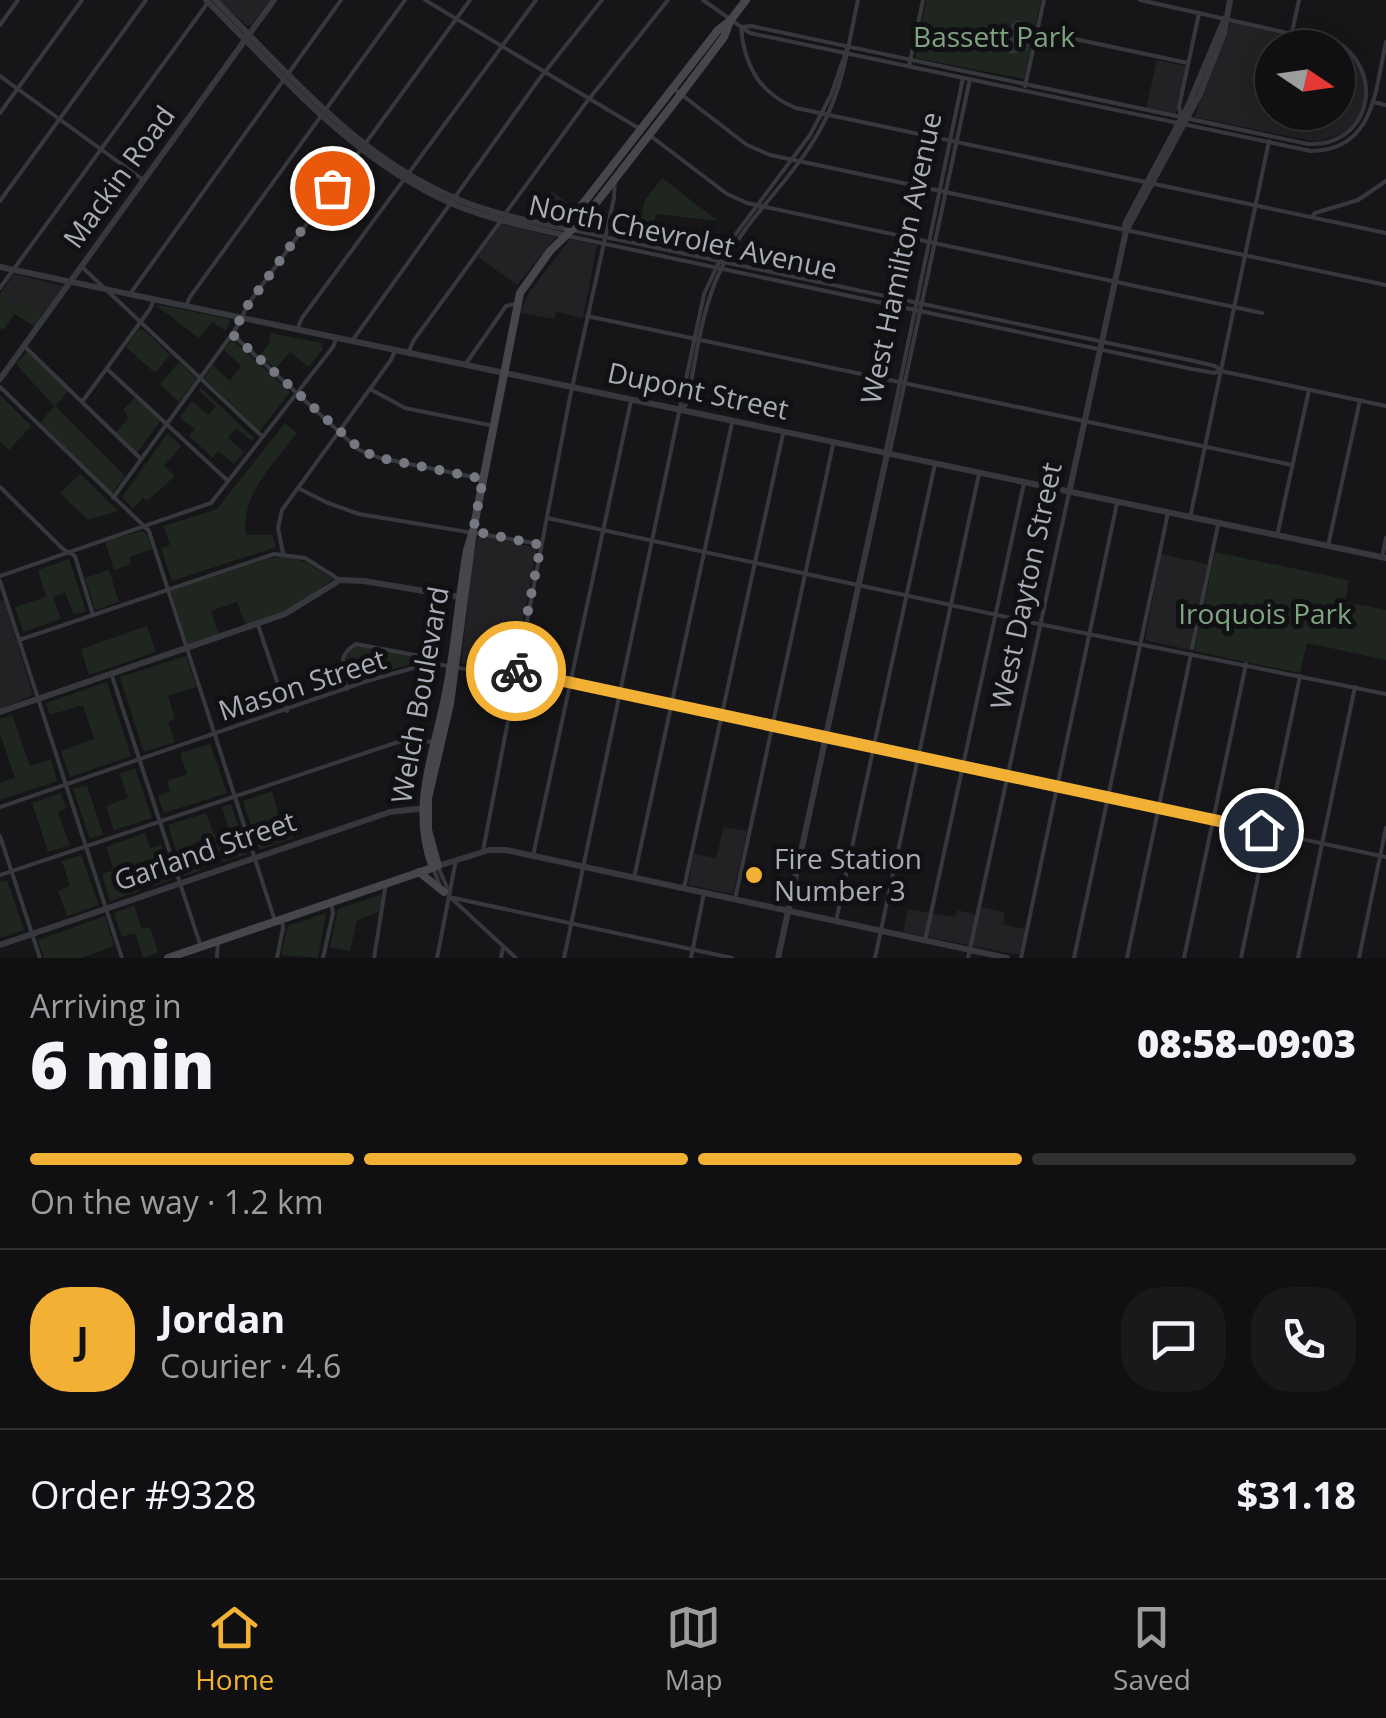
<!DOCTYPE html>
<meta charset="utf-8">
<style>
:root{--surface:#101012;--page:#19191b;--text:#f1f3f6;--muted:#9c9d9f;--line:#303032;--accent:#f2b134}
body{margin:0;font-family:"Open Sans",sans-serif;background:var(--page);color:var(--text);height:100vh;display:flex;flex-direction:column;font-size:38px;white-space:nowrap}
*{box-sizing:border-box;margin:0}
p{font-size:32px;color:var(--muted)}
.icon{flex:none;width:55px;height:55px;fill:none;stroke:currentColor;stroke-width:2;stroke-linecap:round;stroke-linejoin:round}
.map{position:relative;height:958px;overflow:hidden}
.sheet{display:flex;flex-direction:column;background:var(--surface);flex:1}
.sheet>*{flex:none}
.needle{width:65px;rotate:103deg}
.fabs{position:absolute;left:1255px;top:30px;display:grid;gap:20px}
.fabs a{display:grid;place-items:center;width:100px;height:100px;border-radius:50%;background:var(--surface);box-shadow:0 5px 25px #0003,0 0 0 2px var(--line);font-size:50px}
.pin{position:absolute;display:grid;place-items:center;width:85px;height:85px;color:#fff;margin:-42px;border:5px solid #fff;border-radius:50%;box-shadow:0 2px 10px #0007}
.courier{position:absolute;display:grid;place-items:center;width:100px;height:100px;margin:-50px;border:8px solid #f2b134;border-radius:50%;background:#fff;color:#222;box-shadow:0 2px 12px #0007}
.summary em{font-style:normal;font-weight:800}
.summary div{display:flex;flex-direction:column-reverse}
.summary{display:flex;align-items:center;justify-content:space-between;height:170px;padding:0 30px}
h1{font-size:65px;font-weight:800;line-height:75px}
.bar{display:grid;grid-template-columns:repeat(4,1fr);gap:15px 10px;align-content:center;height:120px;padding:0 30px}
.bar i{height:12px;border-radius:8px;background:var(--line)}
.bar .selected{background:var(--accent)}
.bar p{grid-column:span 4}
.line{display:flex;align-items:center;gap:25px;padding:0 30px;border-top:2px solid var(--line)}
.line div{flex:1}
.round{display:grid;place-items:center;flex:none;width:105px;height:105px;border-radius:40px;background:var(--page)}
.menu{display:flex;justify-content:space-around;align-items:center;height:140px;border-top:2px solid var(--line);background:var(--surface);font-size:28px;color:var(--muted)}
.menu a{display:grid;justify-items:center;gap:5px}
.menu .selected{color:var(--accent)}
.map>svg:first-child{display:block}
</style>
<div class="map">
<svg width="1386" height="958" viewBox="0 0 1386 958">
<rect width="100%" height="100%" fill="#161618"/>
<g fill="#222225" fill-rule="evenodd">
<polygon points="218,0 270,0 252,24 247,26"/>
<path d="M 1231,22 L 1337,46 L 1348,52 L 1360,68 L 1366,98 L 1357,120 L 1344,133 L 1317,142 L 1194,117 ZM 1272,48 L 1338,48 L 1338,112 L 1272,112 Z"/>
<polygon points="1157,60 1186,66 1176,114 1146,108"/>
<polygon points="552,191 576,210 563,225 540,221 543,204"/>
<polygon points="501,224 556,237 517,285 478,257"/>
<polygon points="570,239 597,245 583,318 556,312 554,319 520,313 528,294"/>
<polygon points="14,274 64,286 42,315 25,302 19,309 0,294"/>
<polygon points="482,535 537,548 514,667 511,668 486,669 461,663 472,567 477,538"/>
<polygon points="1161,554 1207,564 1190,650 1145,640"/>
<polygon points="4,600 33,695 0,709 0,601"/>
<polygon points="724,827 747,831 733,894 688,885 694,854 716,858"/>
<polygon points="980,907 1005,912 1003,924 1025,929 1019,955 903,932 908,909 955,917 958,910 978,916"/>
</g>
<g fill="#1e261f">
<polygon points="926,0 1041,0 1024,79 915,58"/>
<polygon points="662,178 718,221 656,214 649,244 636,241 645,200"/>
<polygon points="0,294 19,309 25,302 42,315 35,327 15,314 3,330 0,328"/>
<polygon points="160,305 229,319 230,321 226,331 212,322 199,338 157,306"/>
<polygon points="138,330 144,330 170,355 155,373 126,347"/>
<polygon points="271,333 321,343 323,349 309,367 290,352 275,369 260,355 269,344"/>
<polygon points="232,339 290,392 260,431 204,378 213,365 230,381 241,366 224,350"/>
<polygon points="27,352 68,391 55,406 125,476 112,493 40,423 54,406 16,364"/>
<polygon points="179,362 196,379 179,402 160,384"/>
<polygon points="201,388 254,438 252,441 236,428 228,438 244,452 234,464 218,451 213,458 189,436 195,429 180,417 192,401 208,415 216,406 199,391"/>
<polygon points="0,395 31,426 9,450 0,442"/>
<polygon points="135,398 160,421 137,453 116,433 129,418 123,410"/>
<path d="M 285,423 L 297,433 C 275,462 240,495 246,535 L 272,535 L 276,547 L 172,581 L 161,548 L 170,545 L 164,526 L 217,509 Z"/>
<polygon points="168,433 181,446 164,466 175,476 147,501 143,498 133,509 122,497"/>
<polygon points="80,474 118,511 88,520 60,493"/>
<polygon points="141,531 147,534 152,549 129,557 131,564 114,570 105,542"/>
<polygon points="1215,552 1349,580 1345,602 1386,610 1386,660 1307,643 1300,673 1194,651"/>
<polygon points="286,556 306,562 333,579 289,611 246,626 237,602 211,611 219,634 188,644 171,591 267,559"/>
<polygon points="69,559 86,611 74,615 65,592 53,597 61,619 23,632 15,607 46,597 38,570"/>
<polygon points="109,570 119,602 95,610 85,578"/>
<polygon points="147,626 156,652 89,675 81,649"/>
<path d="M 361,645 L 419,658 L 421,661 L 352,682 C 337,672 344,658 354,647 Z"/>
<polygon points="186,656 196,687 168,696 175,719 168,722 175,742 144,752 120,677"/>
<polygon points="107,682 131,756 70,777 61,751 94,739 83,705 50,715 46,703"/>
<polygon points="12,715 30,766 51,759 57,781 0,800 0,783 15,778 0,733 0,719"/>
<polygon points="210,744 227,793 164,813 158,796 170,791 167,781 187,774 180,753"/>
<polygon points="135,768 152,818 114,830 106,806 128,798 120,774"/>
<polygon points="87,785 103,834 90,839 73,789"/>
<polygon points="272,791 279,817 286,815 293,838 259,850 243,801"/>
<polygon points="61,793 66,808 58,812 70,845 48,852 32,803"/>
<polygon points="231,804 247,854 223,862 213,836 191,844 200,871 184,876 168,825 206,813 214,835 229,830 222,807"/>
<polygon points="145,833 150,848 161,845 171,880 154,886 145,861 130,867 139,891 110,901 102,874 114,870 106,847"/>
<polygon points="81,855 99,905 67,916 58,891 70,886 62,861"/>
<polygon points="7,880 24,930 0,938 0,882"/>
<polygon points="382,894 379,912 357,920 350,951 330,947 338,909"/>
<polygon points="134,906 142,929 150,927 158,953 143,958 135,933 122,937 114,913"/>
<polygon points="326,913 318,958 281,955 288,926"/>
<polygon points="105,916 114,946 82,958 44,958 38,940"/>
</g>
<polygon fill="#2c353c" points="1018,20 1031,25 1028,50 1011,54 1005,51 1002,37 1012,35 1011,25"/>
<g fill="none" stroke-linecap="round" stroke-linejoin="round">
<g stroke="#37383d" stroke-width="4">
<polyline points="425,0 640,129"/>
<path d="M 703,0 L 750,33 L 1311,151 C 1375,150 1375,90 1386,42"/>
<polyline points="0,25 18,0"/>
<path d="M 741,27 L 751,26 L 1308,144 C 1367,147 1386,79 1342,45 L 1140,0"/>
<path d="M 741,27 C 744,65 759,93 796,108 L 1386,233"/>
<polyline points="1037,31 1188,63"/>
<polyline points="1292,32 1299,0"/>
<polyline points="909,66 923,0"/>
<polyline points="0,76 142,179"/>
<polyline points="1025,86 1044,0"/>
<polyline points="673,88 747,145 770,155 1386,285"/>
<polyline points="1373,102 1386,105"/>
<polyline points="0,113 82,0"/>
<polyline points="1181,116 1179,107 1199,13"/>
<polyline points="652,137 727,194 747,203 1262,313"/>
<polyline points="0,201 146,0"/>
<polyline points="505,214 585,104 668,0"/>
<polyline points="1312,217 1315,213 1358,200 1386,181"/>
<polyline points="572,230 1194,361 1215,366 1221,371"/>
<polyline points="568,236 1192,369 1214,373 1221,371 1386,406"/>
<polyline points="82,267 263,437"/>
<polyline points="0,288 209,1"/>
<polyline points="130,294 341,0"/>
<polyline points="186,306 190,297 405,0"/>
<polyline points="587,316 1292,465"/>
<polyline points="297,329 302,318 536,0"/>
<polyline points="232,334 359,450 380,458 483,479"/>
<polyline points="352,341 540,78 602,0"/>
<polyline points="24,346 141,459"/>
<polyline points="408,353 414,340 500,222"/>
<polyline points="465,365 506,306 518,303"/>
<polyline points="107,369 228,481"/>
<polyline points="0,387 149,531 275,921"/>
<polyline points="370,389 405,408 494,426"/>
<polyline points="82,402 150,309 154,300"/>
<path d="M 681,411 L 687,403 C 696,359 701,310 721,269 C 743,223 784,187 811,145 C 843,96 846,54 858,0"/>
<polyline points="886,450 963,78"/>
<polyline points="890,451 970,79"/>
<polyline points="0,487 63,549 75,556 93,615"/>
<polyline points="298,488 328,503 359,514 540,544"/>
<polyline points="113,498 235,330 249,303 470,0"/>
<polyline points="547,518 1034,623 1386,694"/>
<polyline points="1190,518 1269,141"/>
<polyline points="1277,536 1309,390"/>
<polyline points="1328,546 1360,400"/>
<polyline points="283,553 278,528 282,510 391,360 395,350"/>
<polyline points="1382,558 1386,538"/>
<polyline points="0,576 211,503 333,347 336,339"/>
<polyline points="0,581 122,958"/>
<polyline points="258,625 287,711"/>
<polyline points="19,640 274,554 305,558 340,580"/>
<polyline points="1192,648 1218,525"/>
<polyline points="112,676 201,947"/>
<path d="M 347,689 C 341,671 337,655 356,644 L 420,656 L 434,663"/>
<polyline points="0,807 367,681 431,663 471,670 523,673 1386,857"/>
<polyline points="0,836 40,958"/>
<polyline points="483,851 570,397 614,198 615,180"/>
<polyline points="533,856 631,401"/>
<polyline points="433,868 440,886"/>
<polyline points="439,869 449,892"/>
<polyline points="0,875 404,740 433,742"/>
<polyline points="634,878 732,423"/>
<polyline points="684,888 783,434"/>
<polyline points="449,897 732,958"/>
<polyline points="450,897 516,958"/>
<polyline points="735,899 833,445"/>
<polyline points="836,921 935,464"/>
<polyline points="925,941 1024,483"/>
<polyline points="217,958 218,941"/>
<polyline points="277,958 283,928 282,919"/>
<polyline points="323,958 333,913 331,902"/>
<polyline points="374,958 386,883"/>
<polyline points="437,958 456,860"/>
<polyline points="501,958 503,947"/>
<polyline points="564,958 704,294 726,247 810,135 831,95 848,46"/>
<polyline points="691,958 704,893"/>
<polyline points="875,958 979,474"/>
<polyline points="968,958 1069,493"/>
<polyline points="1021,958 1117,503"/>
<polyline points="1074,958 1168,513"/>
<polyline points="1127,958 1191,654"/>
<polyline points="1184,958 1246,664"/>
<polyline points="1241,958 1300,676"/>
<polyline points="1298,958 1355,687"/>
<polyline points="1359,958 1386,828"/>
</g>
<g stroke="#37383d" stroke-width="6">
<path d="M 206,0 C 282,75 352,161 453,204 C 488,219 526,226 563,235"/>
<path d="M 215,0 C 287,72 355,154 450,196 C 488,213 528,221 568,229"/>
<polyline points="1126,231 1200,94 1224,33 1230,0"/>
<polyline points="0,267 1386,558"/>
<polyline points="0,379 274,0"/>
<polyline points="1069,493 1126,231 1125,224 1188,106 1225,18"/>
<polyline points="0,712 285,614 340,580 364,581 460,597"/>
<polyline points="438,866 489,850 506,850 1007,958"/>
<polyline points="0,945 390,812 426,808"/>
<polyline points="778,958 887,454"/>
</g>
<g stroke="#45474d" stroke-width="8">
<polyline points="568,229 578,210 718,30 730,21"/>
<path d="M 433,868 C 409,804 436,751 447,687 C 456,642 459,595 467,550 L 473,531"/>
<polyline points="419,872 444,892"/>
<polyline points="168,958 438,866 428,830 428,798 450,704 473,531 520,293 550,251 586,216 681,94 724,37 730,21 746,0"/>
</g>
</g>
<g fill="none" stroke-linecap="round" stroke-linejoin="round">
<polyline stroke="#757880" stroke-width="10" stroke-dasharray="0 18" points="332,188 248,305 232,334 362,451 380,458 483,479 473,531 541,545 516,671"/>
<polyline stroke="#f2b134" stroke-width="12" points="516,671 1261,830"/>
</g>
<circle fill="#f2b134" stroke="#111113" stroke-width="4" cx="754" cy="875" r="10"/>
<g text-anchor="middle" stroke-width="10" stroke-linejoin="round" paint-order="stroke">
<g font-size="28" fill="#7fa381" stroke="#111113">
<text x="994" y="47">Bassett Park</text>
<text x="1265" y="624">Iroquois Park</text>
</g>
<g font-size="28" fill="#a8adb8" stroke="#111113">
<text transform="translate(119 177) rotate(-54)" y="10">Mackin Road</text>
<text transform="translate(683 237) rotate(12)" y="10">North Chevrolet Avenue</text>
<text transform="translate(901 258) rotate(-78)" y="10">West Hamilton Avenue</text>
<text transform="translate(698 391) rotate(12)" y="10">Dupont Street</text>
<text transform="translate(1026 586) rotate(-78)" y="10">West Dayton Street</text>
<text transform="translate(302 685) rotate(-18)" y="10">Mason Street</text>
<text transform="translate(420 695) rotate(-80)" y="10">Welch Boulevard</text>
<text transform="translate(205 851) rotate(-19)" y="10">Garland Street</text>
</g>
<g font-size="28" fill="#a8adb8" stroke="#111113" text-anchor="start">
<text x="774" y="869">Fire Station<tspan x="774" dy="32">Number 3</tspan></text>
</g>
</g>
</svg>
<div class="fabs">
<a><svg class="needle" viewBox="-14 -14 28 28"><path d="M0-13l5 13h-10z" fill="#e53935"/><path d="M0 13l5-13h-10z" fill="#9c9d9f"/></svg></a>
</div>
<div class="pin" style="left:332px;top:188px;background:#ea580c"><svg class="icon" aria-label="bag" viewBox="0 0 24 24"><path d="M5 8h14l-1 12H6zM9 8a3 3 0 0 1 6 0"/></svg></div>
<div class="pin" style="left:1261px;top:830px;background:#1f2937"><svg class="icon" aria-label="home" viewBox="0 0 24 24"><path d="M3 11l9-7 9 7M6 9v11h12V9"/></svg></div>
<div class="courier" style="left:516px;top:671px"><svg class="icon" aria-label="bike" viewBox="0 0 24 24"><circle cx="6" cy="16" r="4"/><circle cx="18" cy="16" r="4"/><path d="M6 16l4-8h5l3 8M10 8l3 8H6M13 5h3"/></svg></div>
</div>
<section class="sheet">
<div class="summary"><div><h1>6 min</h1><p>Arriving in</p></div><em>08:58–09:03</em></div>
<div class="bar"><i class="selected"></i><i class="selected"></i><i class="selected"></i><i></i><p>On the way · 1.2 km</p></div>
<div class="line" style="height:180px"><b class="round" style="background:var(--accent);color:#111">J</b><div><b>Jordan</b><p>Courier · 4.6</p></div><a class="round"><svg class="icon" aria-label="chat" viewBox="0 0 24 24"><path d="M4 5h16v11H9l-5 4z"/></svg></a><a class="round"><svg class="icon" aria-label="phone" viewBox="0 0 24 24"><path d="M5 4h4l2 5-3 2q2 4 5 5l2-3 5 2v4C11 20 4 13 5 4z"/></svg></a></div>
<div class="line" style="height:130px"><div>Order #9328</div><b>$31.18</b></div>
</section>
<nav class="menu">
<a class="selected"><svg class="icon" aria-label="home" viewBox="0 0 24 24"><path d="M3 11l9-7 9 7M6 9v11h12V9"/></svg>Home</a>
<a><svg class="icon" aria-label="map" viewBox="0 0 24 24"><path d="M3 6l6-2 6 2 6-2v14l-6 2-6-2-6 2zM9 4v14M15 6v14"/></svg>Map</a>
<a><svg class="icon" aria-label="saved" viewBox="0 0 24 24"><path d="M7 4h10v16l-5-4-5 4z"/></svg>Saved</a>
</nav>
